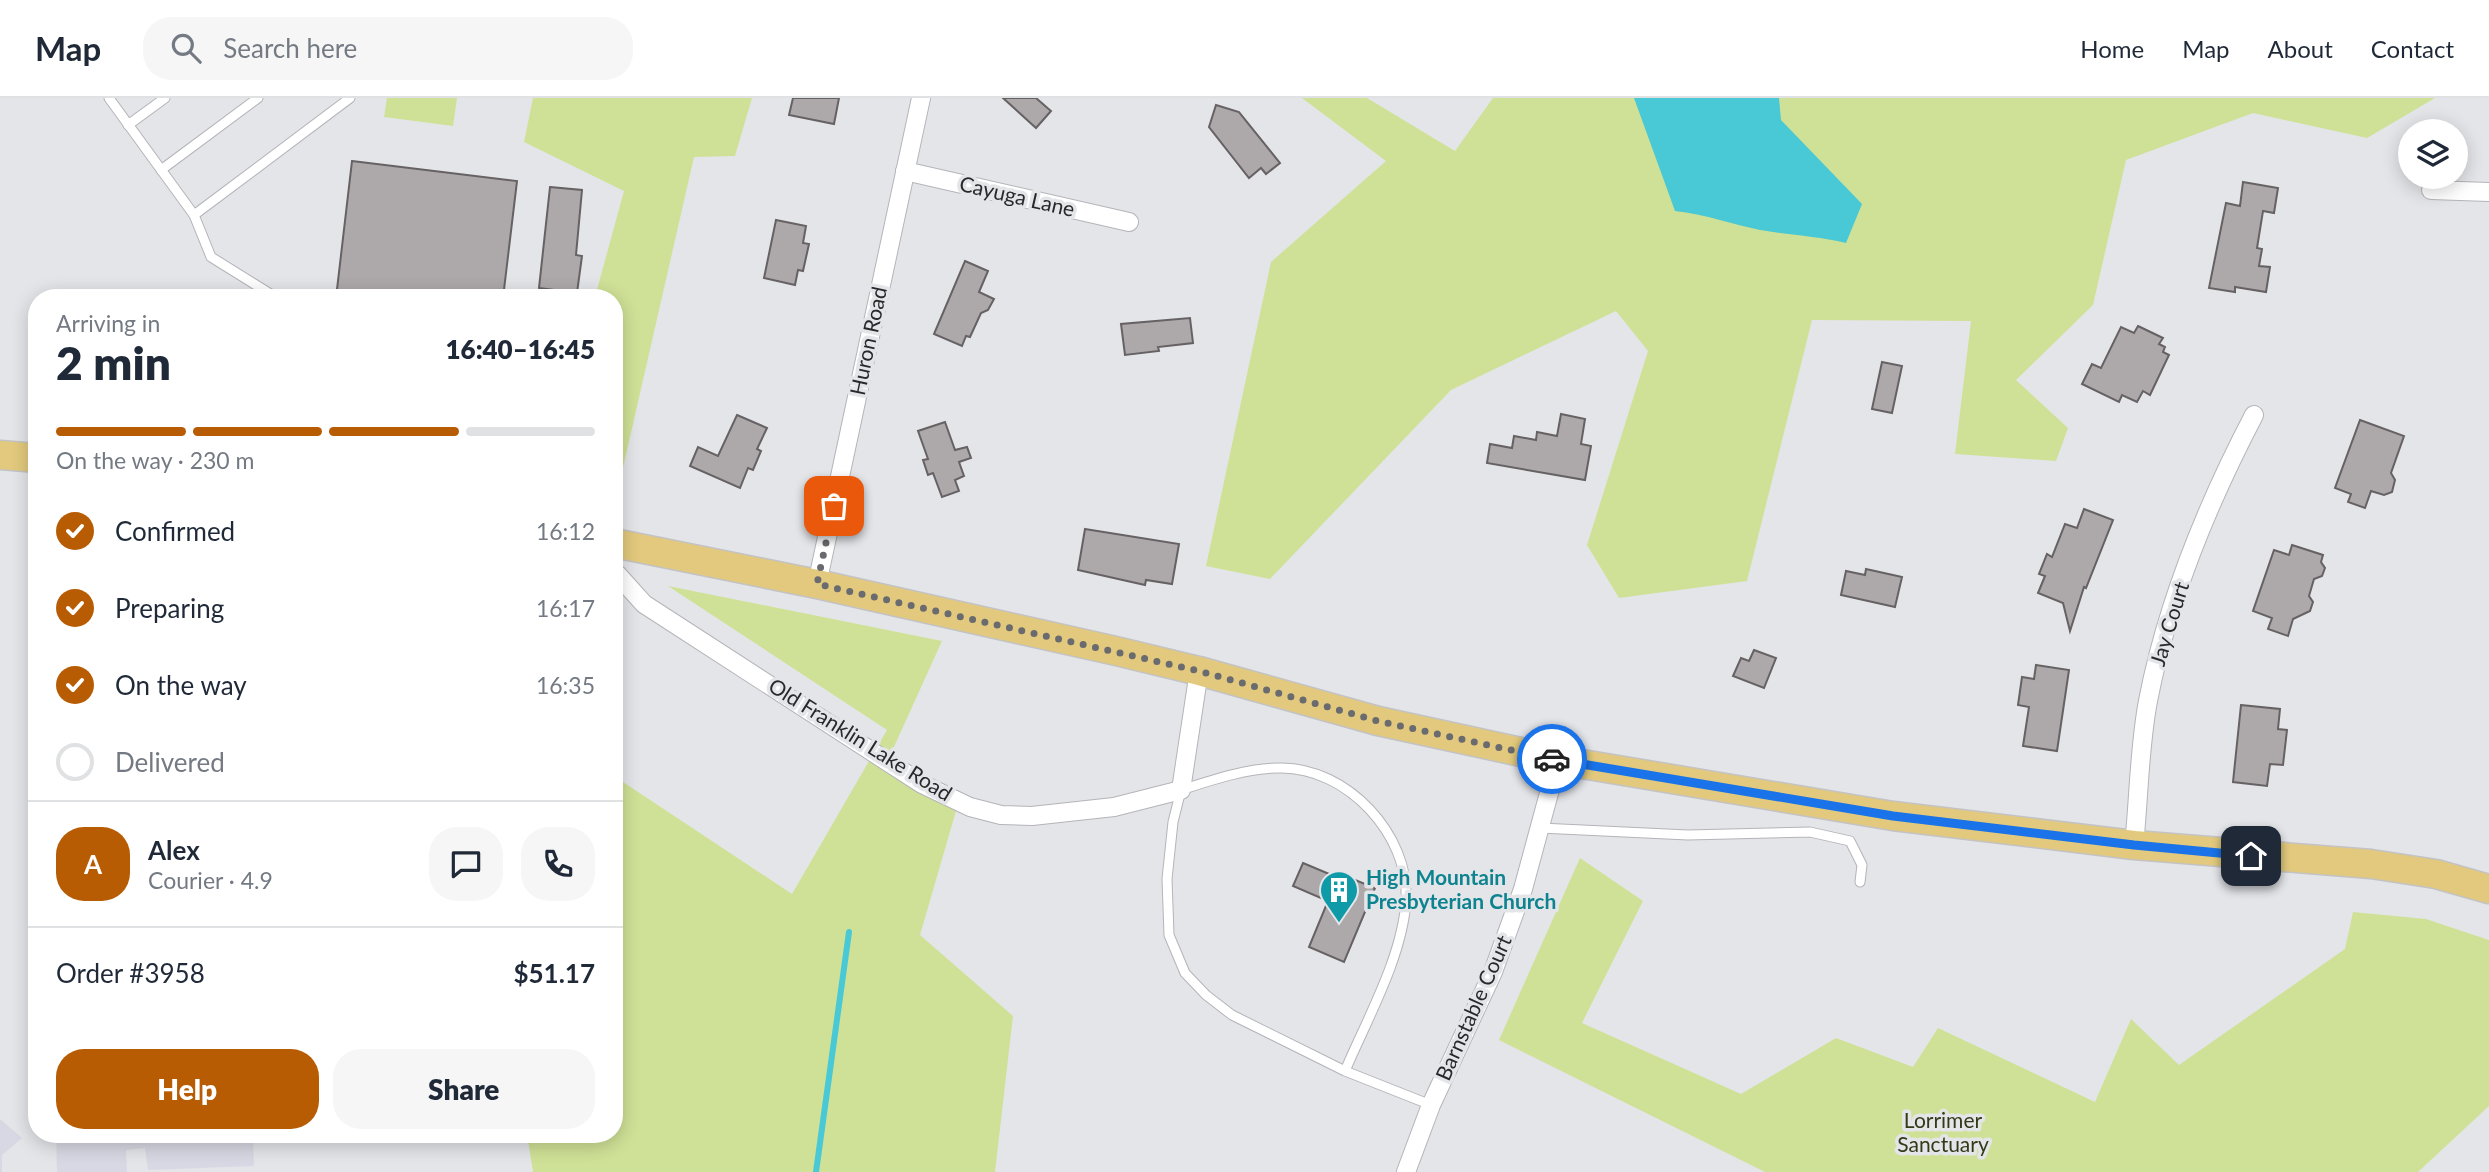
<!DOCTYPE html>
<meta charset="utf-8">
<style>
:root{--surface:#fff;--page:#f6f6f7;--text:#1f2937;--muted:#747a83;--line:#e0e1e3;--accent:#b85c04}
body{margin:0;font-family:Lato,sans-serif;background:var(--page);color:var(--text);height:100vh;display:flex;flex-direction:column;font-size:26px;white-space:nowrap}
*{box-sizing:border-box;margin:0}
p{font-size:23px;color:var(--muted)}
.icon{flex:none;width:38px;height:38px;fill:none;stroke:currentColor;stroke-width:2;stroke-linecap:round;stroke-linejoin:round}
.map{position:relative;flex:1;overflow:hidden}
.details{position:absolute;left:28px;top:191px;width:595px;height:854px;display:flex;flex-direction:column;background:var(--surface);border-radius:28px;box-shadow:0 4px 18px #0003}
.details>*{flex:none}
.tools{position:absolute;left:2398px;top:21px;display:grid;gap:14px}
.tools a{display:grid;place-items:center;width:70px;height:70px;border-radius:50%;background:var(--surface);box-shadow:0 4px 18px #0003;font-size:35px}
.pin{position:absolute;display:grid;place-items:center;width:60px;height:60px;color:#fff;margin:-30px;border-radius:14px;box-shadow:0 4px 10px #0006}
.courier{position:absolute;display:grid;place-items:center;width:70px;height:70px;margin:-35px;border:5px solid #1a73e8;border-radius:50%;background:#fff;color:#222;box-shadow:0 2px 9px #0007}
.headline em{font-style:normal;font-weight:800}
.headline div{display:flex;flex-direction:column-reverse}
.headline{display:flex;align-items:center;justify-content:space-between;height:119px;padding:0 28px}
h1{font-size:46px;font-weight:800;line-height:52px}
.bar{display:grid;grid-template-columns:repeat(4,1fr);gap:10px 7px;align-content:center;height:84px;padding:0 28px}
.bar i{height:9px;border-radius:5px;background:var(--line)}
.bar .active{background:var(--accent)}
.bar p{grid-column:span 4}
.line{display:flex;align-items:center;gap:18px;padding:0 28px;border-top:2px solid var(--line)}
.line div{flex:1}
.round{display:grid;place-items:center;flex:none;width:74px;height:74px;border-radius:28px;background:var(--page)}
ol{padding:0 28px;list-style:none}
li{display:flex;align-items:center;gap:21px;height:77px}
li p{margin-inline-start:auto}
li .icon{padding:7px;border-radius:50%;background:var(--accent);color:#fff;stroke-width:4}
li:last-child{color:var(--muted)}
li i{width:38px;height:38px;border:4px solid var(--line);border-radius:50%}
.action{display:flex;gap:14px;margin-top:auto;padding:14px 28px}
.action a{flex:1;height:80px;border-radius:28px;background:var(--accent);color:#fff;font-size:28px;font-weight:800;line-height:80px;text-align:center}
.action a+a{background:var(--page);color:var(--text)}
header{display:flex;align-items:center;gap:42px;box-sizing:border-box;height:98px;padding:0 35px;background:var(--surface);border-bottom:2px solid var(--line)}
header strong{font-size:33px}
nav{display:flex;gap:38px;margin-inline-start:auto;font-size:24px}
.search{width:490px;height:63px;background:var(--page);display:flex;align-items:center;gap:18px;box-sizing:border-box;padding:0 24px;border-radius:28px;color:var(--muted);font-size:26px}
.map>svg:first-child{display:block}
</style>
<header>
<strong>Map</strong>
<div class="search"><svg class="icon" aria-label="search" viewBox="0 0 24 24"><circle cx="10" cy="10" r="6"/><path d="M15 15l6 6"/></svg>Search here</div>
<nav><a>Home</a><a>Map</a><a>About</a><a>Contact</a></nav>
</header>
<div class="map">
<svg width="2489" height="1074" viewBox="0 0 2489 1074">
<rect width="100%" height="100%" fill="#e4e5e9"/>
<g fill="#d7d8e3">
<polygon points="0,1021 22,1040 2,1057 2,1074 0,1074"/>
<polygon points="56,1036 253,1036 254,1068 148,1072 145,1050 126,1052 127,1074 57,1074"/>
</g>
<g fill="#cfe196">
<polygon points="387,0 457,0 453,28 384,19"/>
<polygon points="533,0 752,0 735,58 694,59 617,396 614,395 614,200 595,199 624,93 524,44"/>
<polygon points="1302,0 1367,0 1455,53 1493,0 2435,0 2367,40 2253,15 2126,62 2093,207 2016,282 2068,330 2056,363 1955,356 1971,223 1812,222 1747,483 1619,500 1587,447 1648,253 1616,213 1451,292 1270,481 1206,468 1271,164 1386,63"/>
<polygon points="668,488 942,543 883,673 956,713 920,837 1013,918 995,1074 533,1074 527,1036 614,1036 614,678 792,796 887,632"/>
<polygon points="1580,760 1643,803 1582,925 1741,996 1836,940 1913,969 1938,930 2095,1004 2131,921 2179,967 2345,851 2353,814 2426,821 2489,842 2489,1008 2418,1074 1765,1074 1499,942"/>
</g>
<path fill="#49c8d5" d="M 1634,0 L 1779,0 L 1781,22 L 1862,106 L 1846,145 C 1817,138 1788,137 1760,132 C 1731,126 1705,116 1675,113 Z"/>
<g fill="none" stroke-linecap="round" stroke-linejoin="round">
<polyline stroke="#49c8d5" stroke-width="6" points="816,1074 849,834"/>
</g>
<g fill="#ada8aa" stroke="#666263" stroke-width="2">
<polygon points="793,0 839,0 834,26 789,17"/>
<polygon points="1003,0 1036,0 1051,13 1036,30"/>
<polygon points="1216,7 1239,14 1280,65 1266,76 1261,70 1249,80 1209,29"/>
<polygon points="352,63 517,83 503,200 336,200"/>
<polygon points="2243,84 2278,90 2274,115 2263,113 2257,150 2262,151 2259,168 2270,169 2266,194 2235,189 2235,194 2209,190 2226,105 2240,108"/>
<polygon points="550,89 582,92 576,157 582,158 577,195 539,190"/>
<polygon points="776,122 806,128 803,145 809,146 803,173 798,172 795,187 764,180"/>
<polygon points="965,163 988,173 979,194 994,201 988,212 981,215 970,239 966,238 962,248 934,236"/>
<polygon points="1190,220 1193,245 1158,249 1159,253 1125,257 1121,226"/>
<polygon points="2138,228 2163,240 2159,246 2165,249 2163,254 2169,257 2150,297 2143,293 2137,304 2122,297 2119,304 2082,286 2092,266 2101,270 2121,229 2134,235"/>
<polygon points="1882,264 1902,268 1892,315 1872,311"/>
<polygon points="1561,316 1585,321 1581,346 1591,348 1585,382 1487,365 1490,346 1512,350 1514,338 1536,342 1537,334 1557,338"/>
<polygon points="737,317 767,330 757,351 761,353 753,372 748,370 740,390 690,368 698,349 718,358"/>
<polygon points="2360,322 2404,338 2391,375 2395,382 2392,394 2384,397 2371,393 2365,410 2348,404 2351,396 2335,390"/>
<polygon points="945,324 955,352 967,349 971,360 959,364 964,378 955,382 959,393 942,399 933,375 928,377 923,362 928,361 918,333"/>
<polygon points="2084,411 2113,422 2086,490 2084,489 2070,533 2063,505 2038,495 2045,478 2039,476 2047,456 2052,459 2065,426 2077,430"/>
<polygon points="1085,431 1179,446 1172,486 1146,482 1145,487 1078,472"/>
<polygon points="2292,447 2323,457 2321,464 2325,470 2322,478 2314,481 2309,498 2313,504 2310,513 2293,521 2288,538 2268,531 2272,520 2253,513 2274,452 2289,457"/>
<polygon points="1866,471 1902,479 1895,509 1841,497 1846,473 1865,477"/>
<polygon points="1754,552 1776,560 1764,590 1733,578 1741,560 1749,563"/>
<polygon points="2036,567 2069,572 2057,653 2023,648 2029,609 2018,607 2022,579 2034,581"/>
<polygon points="2241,607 2280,611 2278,631 2287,632 2283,667 2270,666 2267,688 2233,684"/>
<polygon points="1303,765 1341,781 1343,777 1375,790 1344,864 1309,849 1328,803 1293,788"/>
</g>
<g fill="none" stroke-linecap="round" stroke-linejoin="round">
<defs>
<g id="service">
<polyline points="109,0 194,117 211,159 277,200"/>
<polyline points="128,27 165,0"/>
<polyline points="161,72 258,0"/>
<polyline points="194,117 350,0"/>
<polyline points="1540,730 1688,737 1810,734 1850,743 1862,767 1860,784"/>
<path d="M 1345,973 C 1367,921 1402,860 1406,803 C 1410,737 1347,669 1280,670 C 1247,670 1212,682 1181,692 L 1173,724 L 1167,781 L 1169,837 L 1185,875 L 1206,897 L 1232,917 L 1345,973 L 1431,1007"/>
</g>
<g id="minor">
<polyline points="905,73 1129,124"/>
<polyline points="2431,92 2489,94"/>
<polyline points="617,476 644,506 922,686 970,709 1001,717 1032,718 1114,709 1181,692 1199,573"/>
<polyline points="817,486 921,0"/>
<path d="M 2134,747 C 2139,700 2139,650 2148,603 C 2167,504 2207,407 2254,317"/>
<polyline points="1406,1074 1431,1007 1493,874 1523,791 1558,662"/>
</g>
<g id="primary">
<polyline points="0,357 37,360"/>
<polyline points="614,445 817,486 1116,553 1199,573 1378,623 1558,662 1893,718 2134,747 2371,766 2436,776 2489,791"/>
</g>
</defs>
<use href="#service" stroke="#b4b4b9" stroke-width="11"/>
<use href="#minor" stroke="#b4b4b9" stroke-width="20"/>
<use href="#primary" stroke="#c3c3c4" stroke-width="31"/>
<use href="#service" stroke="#fff" stroke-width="9"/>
<use href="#minor" stroke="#fff" stroke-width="18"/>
<use href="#primary" stroke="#e2c97d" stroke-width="28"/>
</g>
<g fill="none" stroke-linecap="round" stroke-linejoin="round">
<polyline stroke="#6a6b6e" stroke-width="7" stroke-dasharray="0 12.6" points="834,408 817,486 1199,573 1378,623 1552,661"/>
<polyline stroke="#1a73e8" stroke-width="9" points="1552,661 1893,718 2134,747 2251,758"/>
</g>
<defs>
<symbol id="building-pin" viewBox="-11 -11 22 30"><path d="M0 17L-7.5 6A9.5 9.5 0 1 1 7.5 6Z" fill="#0f9aa8" stroke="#e4e5e9"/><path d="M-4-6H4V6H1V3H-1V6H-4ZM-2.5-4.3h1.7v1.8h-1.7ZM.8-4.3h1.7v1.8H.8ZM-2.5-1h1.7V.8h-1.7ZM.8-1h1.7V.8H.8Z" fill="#fff"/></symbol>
</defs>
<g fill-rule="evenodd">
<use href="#building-pin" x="1317" y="770" width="44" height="60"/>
</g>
<g text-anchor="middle" stroke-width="7" stroke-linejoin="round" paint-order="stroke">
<g font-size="21" fill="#29292b" stroke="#e4e5e9">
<text transform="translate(1017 99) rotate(13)" y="7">Cayuga Lane</text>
<text transform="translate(869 243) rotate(-78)" y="7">Huron Road</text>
<text transform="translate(2170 526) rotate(-73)" y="7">Jay Court</text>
<text transform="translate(860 642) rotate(32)" y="7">Old Franklin Lake Road</text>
<text transform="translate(1474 910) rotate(-66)" y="7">Barnstable Court</text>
</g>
<g font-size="21" font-weight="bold" fill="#0d838f" stroke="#e4e5e9" text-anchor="start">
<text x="1366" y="787">High Mountain<tspan x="1366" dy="24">Presbyterian Church</tspan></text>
</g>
<g font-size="21" fill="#333a17" stroke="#e4e5e9">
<text x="1943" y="1030">Lorrimer<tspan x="1943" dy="24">Sanctuary</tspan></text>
</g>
</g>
</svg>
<div class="tools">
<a><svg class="icon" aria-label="layers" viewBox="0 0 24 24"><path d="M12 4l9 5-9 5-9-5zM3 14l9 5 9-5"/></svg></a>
</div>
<div class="pin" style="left:834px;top:408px;background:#ea580c"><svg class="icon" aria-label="bag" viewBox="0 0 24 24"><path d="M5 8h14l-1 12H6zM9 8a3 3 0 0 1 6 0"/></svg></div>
<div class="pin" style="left:2251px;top:758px;background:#1f2937"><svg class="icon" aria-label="home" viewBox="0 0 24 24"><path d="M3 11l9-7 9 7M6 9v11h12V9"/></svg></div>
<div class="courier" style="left:1552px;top:661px"><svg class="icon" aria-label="car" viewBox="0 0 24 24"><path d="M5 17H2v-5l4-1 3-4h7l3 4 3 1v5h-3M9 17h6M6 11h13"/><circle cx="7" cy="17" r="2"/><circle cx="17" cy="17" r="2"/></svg></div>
<section class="details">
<div class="headline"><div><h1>2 min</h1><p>Arriving in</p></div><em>16:40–16:45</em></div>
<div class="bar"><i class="active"></i><i class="active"></i><i class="active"></i><i></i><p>On the way · 230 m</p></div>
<ol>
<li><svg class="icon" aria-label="check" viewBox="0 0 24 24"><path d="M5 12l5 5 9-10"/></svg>Confirmed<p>16:12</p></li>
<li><svg class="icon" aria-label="check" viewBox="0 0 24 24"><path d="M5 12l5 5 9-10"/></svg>Preparing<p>16:17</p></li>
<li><svg class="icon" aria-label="check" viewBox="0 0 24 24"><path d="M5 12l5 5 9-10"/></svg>On the way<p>16:35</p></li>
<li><i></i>Delivered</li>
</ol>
<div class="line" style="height:126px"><b class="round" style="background:var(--accent);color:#fff">A</b><div><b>Alex</b><p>Courier · 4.9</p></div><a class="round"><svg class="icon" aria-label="chat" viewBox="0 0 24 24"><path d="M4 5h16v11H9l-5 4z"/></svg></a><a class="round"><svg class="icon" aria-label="phone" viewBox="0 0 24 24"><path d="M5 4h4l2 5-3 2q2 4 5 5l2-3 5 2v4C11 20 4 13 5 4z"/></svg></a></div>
<div class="line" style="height:91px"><div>Order #3958</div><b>$51.17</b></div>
<div class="action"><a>Help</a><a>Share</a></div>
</section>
</div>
